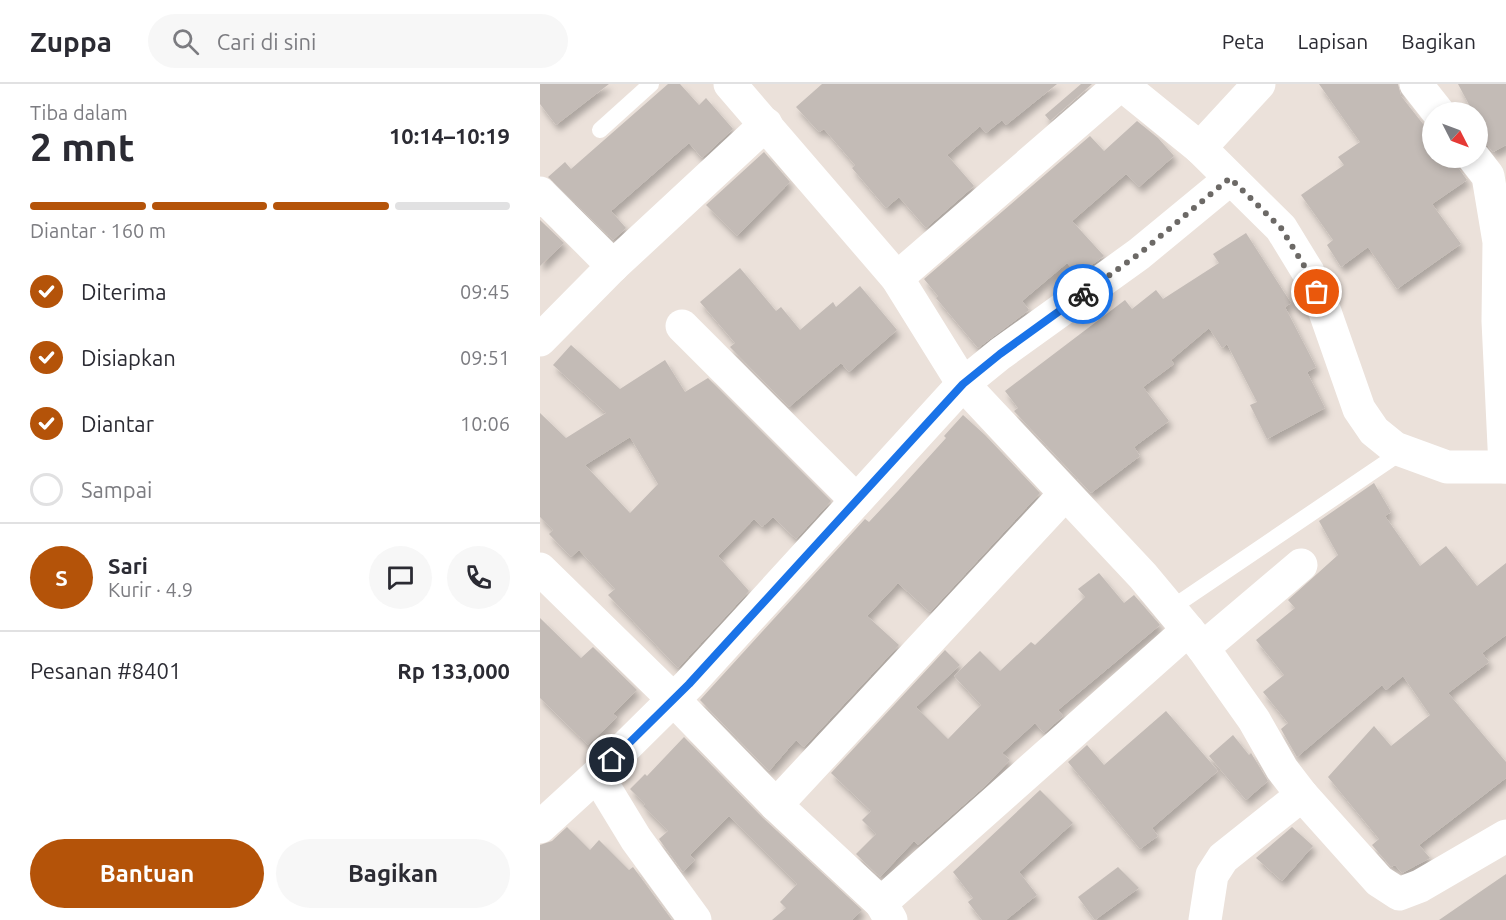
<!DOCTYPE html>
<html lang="id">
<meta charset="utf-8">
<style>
:root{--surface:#fff;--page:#f7f7f7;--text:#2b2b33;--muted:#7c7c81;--line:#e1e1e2;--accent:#b45309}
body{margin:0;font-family:Ubuntu,sans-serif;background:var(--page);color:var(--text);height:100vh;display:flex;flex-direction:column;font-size:22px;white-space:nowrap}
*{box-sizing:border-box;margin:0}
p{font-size:20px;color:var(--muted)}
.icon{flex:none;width:33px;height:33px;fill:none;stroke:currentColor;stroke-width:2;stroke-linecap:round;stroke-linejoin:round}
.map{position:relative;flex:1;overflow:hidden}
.panel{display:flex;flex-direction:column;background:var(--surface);width:540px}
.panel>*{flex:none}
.needle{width:39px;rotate:132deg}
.fabs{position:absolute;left:882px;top:18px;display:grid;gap:12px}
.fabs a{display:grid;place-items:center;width:66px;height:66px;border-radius:50%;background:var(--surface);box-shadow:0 3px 9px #0003;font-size:30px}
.pin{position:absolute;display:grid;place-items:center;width:51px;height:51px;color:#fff;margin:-26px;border:3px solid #fff;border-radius:50%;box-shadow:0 2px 6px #0007}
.courier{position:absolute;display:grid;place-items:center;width:60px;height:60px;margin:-30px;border:4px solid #1a73e8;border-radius:50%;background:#fff;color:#222;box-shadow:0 2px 8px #0007}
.summary em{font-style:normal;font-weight:600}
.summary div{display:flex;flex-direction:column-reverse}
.summary{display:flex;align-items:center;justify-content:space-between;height:102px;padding:0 30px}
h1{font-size:39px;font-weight:600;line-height:45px}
.bar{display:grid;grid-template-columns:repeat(4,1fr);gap:9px 6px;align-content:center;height:72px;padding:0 30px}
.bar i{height:8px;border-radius:4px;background:var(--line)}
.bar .selected{background:var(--accent)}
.bar p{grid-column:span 4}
.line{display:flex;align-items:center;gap:15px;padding:0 30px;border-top:2px solid var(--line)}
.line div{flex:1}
.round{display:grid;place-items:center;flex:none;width:63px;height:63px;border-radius:32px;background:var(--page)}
ol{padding:0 30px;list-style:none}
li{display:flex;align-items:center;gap:18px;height:66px}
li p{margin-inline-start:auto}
li .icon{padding:6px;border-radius:50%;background:var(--accent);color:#fff;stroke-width:4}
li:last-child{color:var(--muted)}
li i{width:33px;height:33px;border:3px solid var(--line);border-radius:50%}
.button{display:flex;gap:12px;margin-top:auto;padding:12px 30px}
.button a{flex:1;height:69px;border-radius:36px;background:var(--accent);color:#fff;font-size:24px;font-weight:600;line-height:69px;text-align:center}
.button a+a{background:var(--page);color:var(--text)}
header{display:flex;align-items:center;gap:36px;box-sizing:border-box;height:84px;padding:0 30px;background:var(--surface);border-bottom:2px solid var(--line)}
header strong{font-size:28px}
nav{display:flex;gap:33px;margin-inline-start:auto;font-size:21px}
.search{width:420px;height:54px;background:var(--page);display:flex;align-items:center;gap:15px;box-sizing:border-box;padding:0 21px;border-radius:33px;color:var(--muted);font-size:22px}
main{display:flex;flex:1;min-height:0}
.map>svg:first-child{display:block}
</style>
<header>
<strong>Zuppa</strong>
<div class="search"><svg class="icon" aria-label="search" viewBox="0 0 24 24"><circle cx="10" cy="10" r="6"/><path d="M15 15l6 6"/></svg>Cari di sini</div>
<nav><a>Peta</a><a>Lapisan</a><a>Bagikan</a></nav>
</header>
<main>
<section class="panel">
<div class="summary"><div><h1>2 mnt</h1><p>Tiba dalam</p></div><em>10:14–10:19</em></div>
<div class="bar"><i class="selected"></i><i class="selected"></i><i class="selected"></i><i></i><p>Diantar · 160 m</p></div>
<ol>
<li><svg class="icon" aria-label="check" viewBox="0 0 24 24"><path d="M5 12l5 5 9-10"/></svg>Diterima<p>09:45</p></li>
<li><svg class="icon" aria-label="check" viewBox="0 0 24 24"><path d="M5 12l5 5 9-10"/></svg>Disiapkan<p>09:51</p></li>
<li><svg class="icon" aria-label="check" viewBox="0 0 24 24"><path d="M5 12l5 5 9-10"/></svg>Diantar<p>10:06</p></li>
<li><i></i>Sampai</li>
</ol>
<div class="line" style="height:108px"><b class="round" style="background:var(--accent);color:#fff">S</b><div><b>Sari</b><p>Kurir · 4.9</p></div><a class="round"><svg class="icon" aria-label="chat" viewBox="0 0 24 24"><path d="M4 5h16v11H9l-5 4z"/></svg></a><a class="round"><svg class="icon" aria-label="phone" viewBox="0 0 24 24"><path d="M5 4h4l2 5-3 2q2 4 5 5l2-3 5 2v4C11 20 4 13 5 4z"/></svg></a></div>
<div class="line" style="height:78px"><div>Pesanan #8401</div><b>Rp 133,000</b></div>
<div class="button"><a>Bantuan</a><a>Bagikan</a></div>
</section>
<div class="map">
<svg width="966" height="836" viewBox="0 0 966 836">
<defs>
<filter id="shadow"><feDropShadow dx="3.5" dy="6" stdDeviation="3" flood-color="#0004"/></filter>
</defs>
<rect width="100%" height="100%" fill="#ebe1da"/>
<g fill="#c3bbb6" fill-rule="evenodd" filter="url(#shadow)">
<polygon points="0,0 69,0 16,41 0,20"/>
<polygon points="128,0 140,0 159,21 166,14 193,45 162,74 149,59 71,127 86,144 73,156 8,93 25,78 31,85"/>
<polygon points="282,0 517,0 466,41 462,36 446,49 440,42 407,71 434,102 386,144 359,113 346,124 312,84 315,81 284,45 279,48 256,23"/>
<polygon points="541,0 552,0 510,37 505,31"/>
<polygon points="779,0 858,0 861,12 883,40 892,46 892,74 916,74 919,85 927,96 892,120 921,160 857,205 828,163 801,183 787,161 793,156 761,111 804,81 798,73 820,58"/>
<polygon points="918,0 966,0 966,61 953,68 948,62 938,56 938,28 933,28"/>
<polygon points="597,37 618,54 634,72 599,103 586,90 532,137 564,172 538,191 527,179 482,217 489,226 438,264 396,214 398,212 384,195 550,52 564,67"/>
<polygon points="224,68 250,98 197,152 166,121"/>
<polygon points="0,136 24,159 0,182"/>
<polygon points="706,149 751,219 745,223 776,283 767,288 785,324 727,355 710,321 717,318 687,260 682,264 669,244 631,276 634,280 603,303 629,337 594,363 600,372 551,409 474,327 478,324 465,307 585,216 592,225 616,206 623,215 679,179 673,170"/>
<polygon points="200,184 236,227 241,223 260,246 293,218 296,223 320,202 357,246 309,288 301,279 249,323 190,263 195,259 160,218"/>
<path d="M 31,261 L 80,305 L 125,276 L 145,308 L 168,294 L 291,417 L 256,455 L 233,433 L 222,443 L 214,435 L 178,472 L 209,507 L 138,584 L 68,511 L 75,505 L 39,466 L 31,473 L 9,450 L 13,446 L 0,433 L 0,329 L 26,354 L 66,329 L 13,281 ZM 90,353 L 118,400 L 90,429 L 45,381 Z"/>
<polygon points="423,331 445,351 500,409 390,528 358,499 327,532 359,561 264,663 256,656 229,687 160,616 325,435 329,438 358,407 406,354 404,352"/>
<polygon points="834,399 851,428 845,432 880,482 906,462 937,502 966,479 966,551 942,569 949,578 908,609 966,678 966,694 879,761 890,774 862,789 855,781 851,783 832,761 839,755 788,693 834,642 851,662 890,631 863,592 846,606 842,601 757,673 741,645 748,639 723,608 744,591 716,556 755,524 748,516 798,471 779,437"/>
<polygon points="559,489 584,519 594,511 620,541 518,626 523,632 504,649 495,639 462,669 470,676 446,701 378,761 374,757 340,793 316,770 336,750 322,736 331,727 291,689 405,566 420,581 376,623 408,655 441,621 414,592 440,567 460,587 491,558 495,561 545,513 538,505"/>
<polygon points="0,534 41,574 53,563 97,606 73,630 77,633 48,661 0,614"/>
<polygon points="626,627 678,687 612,744 618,752 600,765 528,678 547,661 564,681"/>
<polygon points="693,651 709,671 711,669 728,697 706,716 669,672"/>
<polygon points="144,653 223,734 322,826 312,836 232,836 246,824 240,818 257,800 189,732 150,771 155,776 143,788 119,755 128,747 103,722 105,720 90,705 105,690 107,692"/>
<polygon points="500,706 533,739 479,788 497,811 466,836 442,836 428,818 433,814 413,788"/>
<polygon points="27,743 50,766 59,756 89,786 93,783 132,836 0,836 0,761 12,757"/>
<polygon points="752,743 773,762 742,797 716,774"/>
<polygon points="578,783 599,804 555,836 538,813"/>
<polygon points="966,790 966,836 899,836"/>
</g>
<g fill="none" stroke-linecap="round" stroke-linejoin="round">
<g stroke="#fff" stroke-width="16">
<polyline points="60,46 111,0"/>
<polyline points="630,525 863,367"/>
</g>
<g stroke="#fff" stroke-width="33">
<polyline points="190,0 357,194 423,300 603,492 663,564 714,636 742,685 762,711 683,774 672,791 665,836"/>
<polyline points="876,0 898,28"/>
<polyline points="660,64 719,0"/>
<polyline points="934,74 948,92 959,158 958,237 965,383"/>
<polyline points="0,109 73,182"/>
<polyline points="357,194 581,0 660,64 741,144 768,188 785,228 819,325 834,347 855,364 907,383 966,383"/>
<polyline points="142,242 316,416"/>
<polyline points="0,256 73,182 226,40"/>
<polyline points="0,485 133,615 236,721 341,819 351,836"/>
<polyline points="663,564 761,481"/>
<polyline points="57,691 96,755 155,836"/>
<polyline points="762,711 839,797 859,810 880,802 966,752"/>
<polyline points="236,721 525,410"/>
<polyline points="0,743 57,691 149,600 423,300 460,270 599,170 690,95"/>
<polyline points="341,819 648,546"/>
</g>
</g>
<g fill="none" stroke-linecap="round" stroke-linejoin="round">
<polyline stroke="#6c6966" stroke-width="6" stroke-dasharray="0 10.8" points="543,210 599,170 690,94 741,144 768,188 777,208"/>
<polyline stroke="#1a73e8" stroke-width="8" points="72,676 149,600 423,300 460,270 543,210"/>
</g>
</svg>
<div class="fabs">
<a><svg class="needle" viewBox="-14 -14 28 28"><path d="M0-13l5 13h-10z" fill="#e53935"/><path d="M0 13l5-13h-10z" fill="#7c7c81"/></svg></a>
</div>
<div class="pin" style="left:777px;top:208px;background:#ea580c"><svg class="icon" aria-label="bag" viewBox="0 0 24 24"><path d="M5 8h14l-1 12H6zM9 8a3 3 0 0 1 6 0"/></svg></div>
<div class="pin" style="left:72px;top:676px;background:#1f2937"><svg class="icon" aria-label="home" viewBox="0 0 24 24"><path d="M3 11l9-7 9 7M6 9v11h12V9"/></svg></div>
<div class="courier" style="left:543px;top:210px"><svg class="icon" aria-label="bike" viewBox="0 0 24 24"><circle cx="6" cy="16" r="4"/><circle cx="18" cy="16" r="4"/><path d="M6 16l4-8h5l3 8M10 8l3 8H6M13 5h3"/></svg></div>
</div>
</main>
